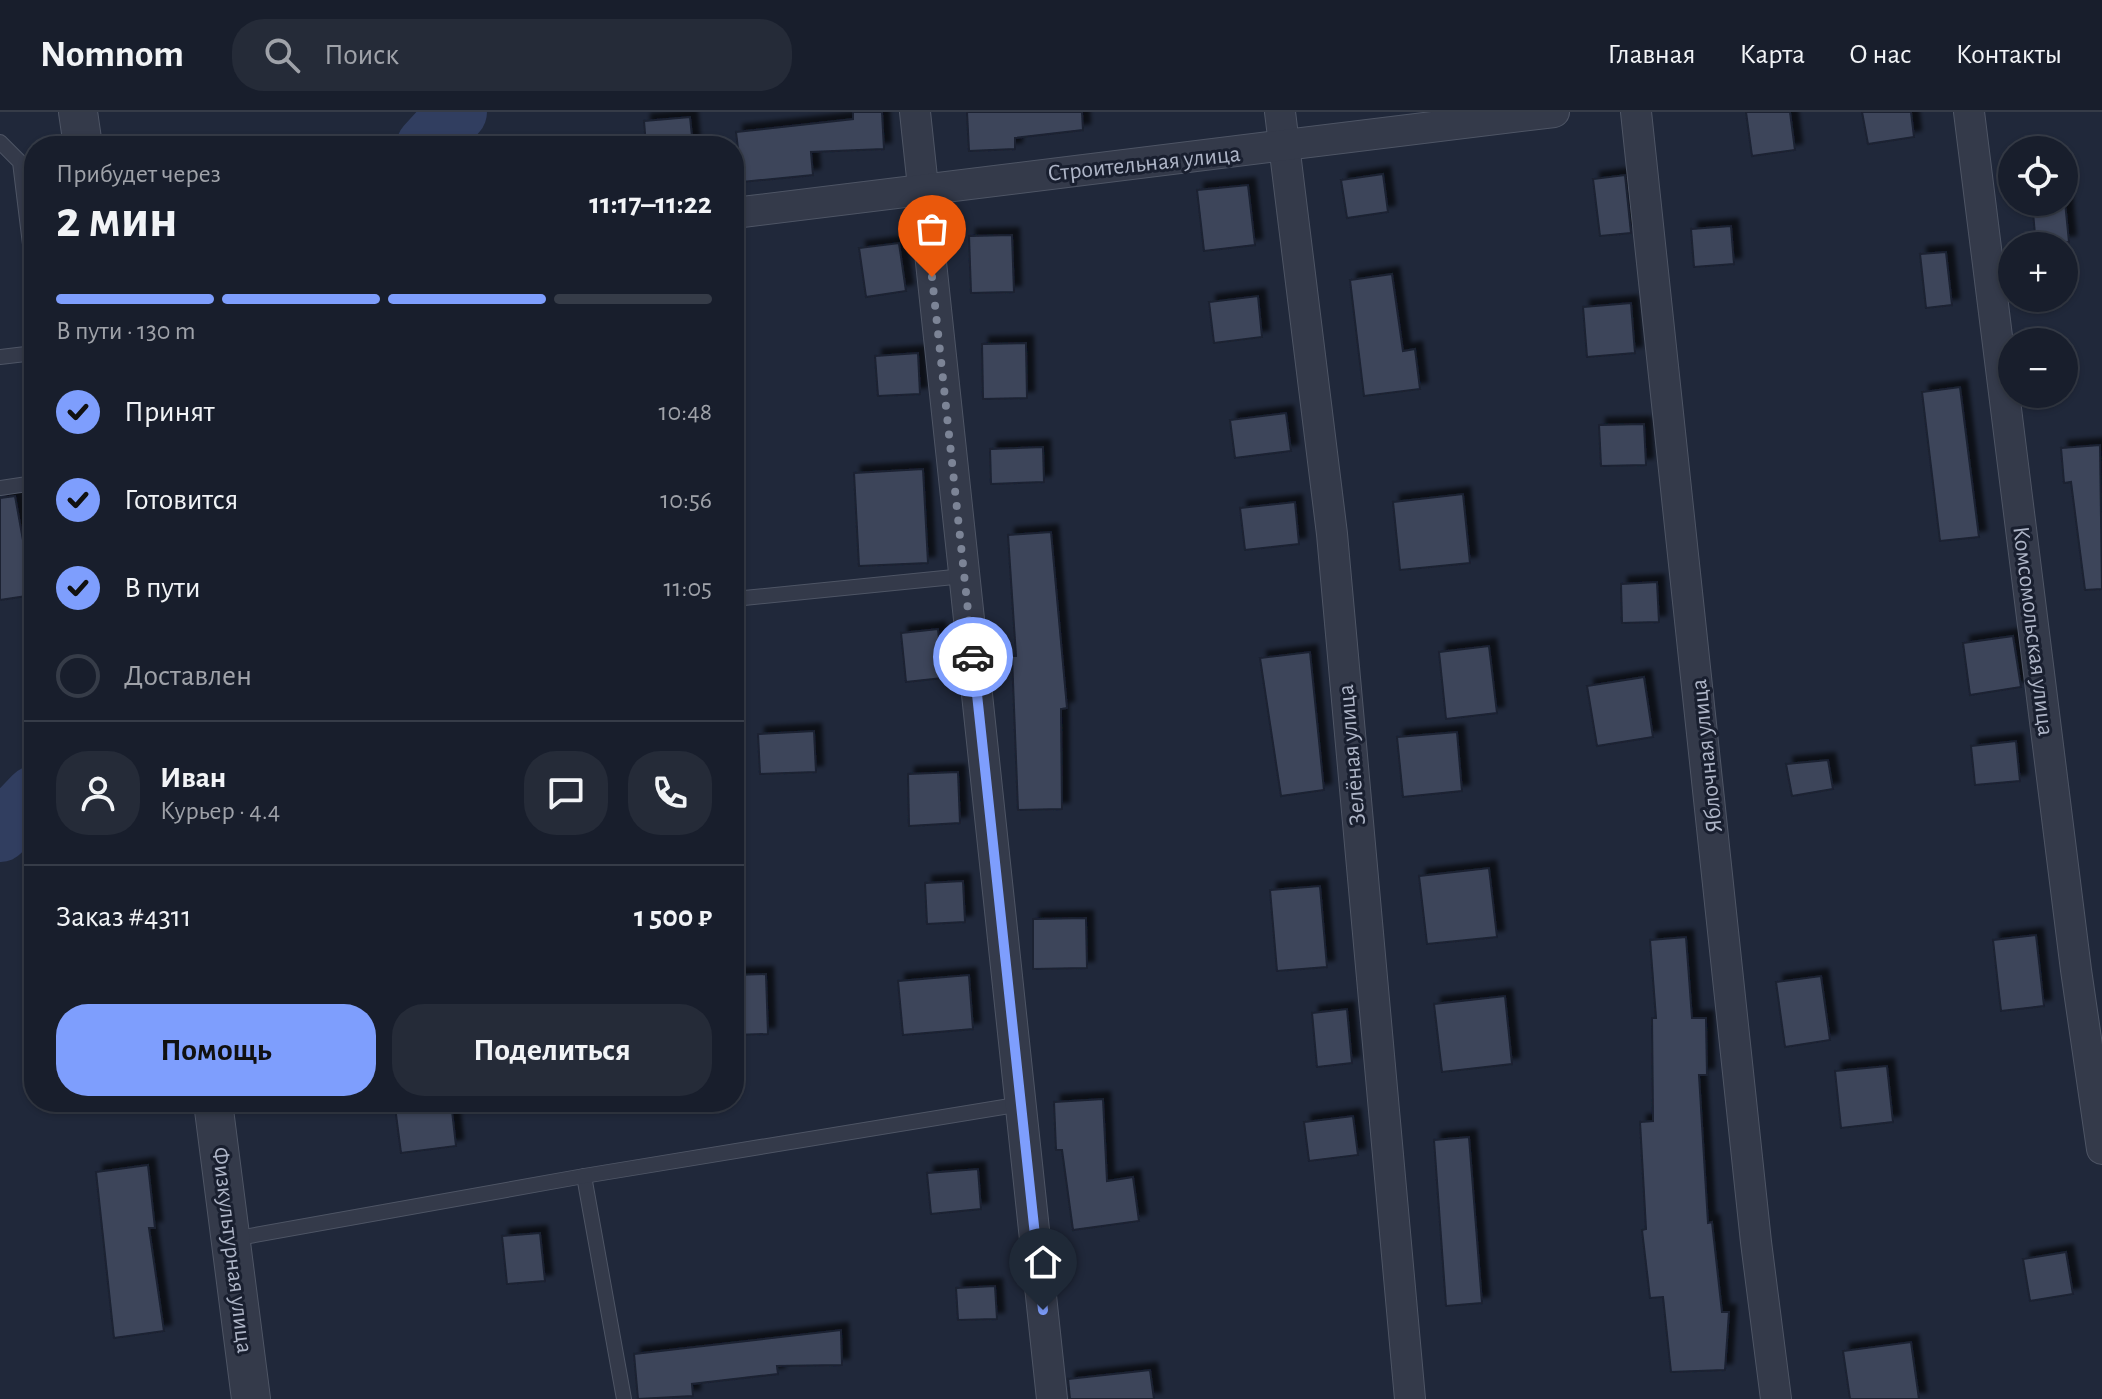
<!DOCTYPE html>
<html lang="ru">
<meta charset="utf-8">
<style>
:root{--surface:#181e2c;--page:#252b38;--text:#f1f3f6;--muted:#9fa2a9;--line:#363c48;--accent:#7e9efd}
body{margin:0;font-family:"Alegreya Sans",sans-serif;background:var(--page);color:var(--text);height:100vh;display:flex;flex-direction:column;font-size:30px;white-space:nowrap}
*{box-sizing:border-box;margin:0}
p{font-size:26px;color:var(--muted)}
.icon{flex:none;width:44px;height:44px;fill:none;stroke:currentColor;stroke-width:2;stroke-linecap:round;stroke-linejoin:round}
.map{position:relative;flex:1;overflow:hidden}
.side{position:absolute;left:24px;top:24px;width:720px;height:976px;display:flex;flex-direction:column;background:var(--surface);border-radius:32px;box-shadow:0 2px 6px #0004,0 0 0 2px var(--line)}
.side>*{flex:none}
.buttons{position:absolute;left:1998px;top:24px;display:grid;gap:16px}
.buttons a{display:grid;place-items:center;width:80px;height:80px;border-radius:50%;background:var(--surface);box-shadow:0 2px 6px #0004,0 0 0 2px var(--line);font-size:40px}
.pin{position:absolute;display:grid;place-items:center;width:68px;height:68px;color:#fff;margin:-82px -34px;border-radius:50% 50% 50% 0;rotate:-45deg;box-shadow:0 0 8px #0007}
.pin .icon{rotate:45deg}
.courier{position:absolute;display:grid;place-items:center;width:80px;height:80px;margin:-40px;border:6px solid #7e9efd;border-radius:50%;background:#fff;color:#222;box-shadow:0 2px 10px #0007}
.overview em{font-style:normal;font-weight:600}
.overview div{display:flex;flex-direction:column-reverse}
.overview{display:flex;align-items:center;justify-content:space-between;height:136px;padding:0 32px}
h1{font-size:52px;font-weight:600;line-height:60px}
.bar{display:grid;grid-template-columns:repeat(4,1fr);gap:12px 8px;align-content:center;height:96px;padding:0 32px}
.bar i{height:10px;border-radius:6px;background:var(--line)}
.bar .active{background:var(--accent)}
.bar p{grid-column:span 4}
.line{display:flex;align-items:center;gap:20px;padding:0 32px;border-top:2px solid var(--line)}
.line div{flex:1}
.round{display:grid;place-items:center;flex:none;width:84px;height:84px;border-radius:32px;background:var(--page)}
ol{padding:0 32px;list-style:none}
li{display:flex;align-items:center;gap:24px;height:88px}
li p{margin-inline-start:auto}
li .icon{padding:8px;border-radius:50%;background:var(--accent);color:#111;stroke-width:4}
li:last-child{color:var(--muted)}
li i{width:44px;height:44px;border:4px solid var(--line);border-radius:50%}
.button{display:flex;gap:16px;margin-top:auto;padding:16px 32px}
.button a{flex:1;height:92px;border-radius:32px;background:var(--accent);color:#111;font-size:32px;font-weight:600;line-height:92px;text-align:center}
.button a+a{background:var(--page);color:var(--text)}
header{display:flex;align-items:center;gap:48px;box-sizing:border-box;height:112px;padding:0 40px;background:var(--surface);border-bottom:2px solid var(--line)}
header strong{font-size:38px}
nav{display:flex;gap:44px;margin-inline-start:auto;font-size:28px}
.search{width:560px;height:72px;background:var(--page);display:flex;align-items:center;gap:20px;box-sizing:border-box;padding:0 28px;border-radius:32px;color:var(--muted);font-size:30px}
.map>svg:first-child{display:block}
</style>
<header>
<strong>Nomnom</strong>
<div class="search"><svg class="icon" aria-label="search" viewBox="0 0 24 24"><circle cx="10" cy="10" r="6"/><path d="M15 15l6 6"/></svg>Поиск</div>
<nav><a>Главная</a><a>Карта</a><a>О нас</a><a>Контакты</a></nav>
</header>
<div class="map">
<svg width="2102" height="1287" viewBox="0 0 2102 1287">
<defs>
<filter id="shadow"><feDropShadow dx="7" dy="-7" stdDeviation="2" flood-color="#0009"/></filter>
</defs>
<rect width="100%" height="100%" fill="#20283a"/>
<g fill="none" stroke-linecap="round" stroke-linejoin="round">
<g stroke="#313e60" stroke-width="60">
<polyline points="426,34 457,0"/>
<polyline points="0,720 34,684"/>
</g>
</g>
<g fill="#3c455a" stroke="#1b2131" stroke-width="2" filter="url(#shadow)">
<polygon points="853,0 882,0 884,37 811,40 813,63 742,70 736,20 853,7"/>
<polygon points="967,0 1082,0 1083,18 1015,26 1015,37 969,39"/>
<polygon points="1746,0 1790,0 1795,38 1752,44"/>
<polygon points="1862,0 1911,0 1914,25 1868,32"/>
<polygon points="690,5 693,34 646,34 644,9"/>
<polygon points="1383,62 1388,100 1347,106 1341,68"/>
<polygon points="1625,63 1631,121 1600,124 1593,67"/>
<polygon points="1248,73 1255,133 1204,139 1197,78"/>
<polygon points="2032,90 2065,90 2069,130 2036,133"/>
<polygon points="1731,114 1734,152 1694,155 1691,117"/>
<polygon points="1012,123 1014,180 971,181 969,124"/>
<polygon points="899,131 906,179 866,185 859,136"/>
<polygon points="1946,140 1952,193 1926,196 1920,142"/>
<polygon points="1392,162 1403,239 1415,237 1420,277 1364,284 1350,168"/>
<polygon points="1258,184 1262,225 1214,231 1209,190"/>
<polygon points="1631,191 1635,241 1587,245 1583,195"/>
<polygon points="1026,231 1027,286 983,287 982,232"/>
<polygon points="918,241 920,282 878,284 875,244"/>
<polygon points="1960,275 1979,425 1940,429 1922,280"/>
<polygon points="1286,301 1291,339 1235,346 1230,308"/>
<polygon points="1644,312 1646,353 1601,354 1599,313"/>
<polygon points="2100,333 2102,477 2085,478 2071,370 2064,371 2061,336"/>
<polygon points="1043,335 1044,370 991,372 990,337"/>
<polygon points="923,357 928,451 859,454 854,361"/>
<polygon points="1463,382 1470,451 1400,458 1393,390"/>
<polygon points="15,384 33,483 0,488 0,386"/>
<polygon points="1295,390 1299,432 1245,438 1240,396"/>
<polygon points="1051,420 1067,596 1061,597 1062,697 1018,698 1012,544 1016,544 1008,423"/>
<polygon points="1657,470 1659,510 1622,511 1621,472"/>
<polygon points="938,517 943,566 906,570 901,521"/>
<polygon points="2013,524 2021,575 1970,583 1963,531"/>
<polygon points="1489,534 1497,601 1446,607 1439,540"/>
<polygon points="1310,540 1324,678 1281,684 1260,546"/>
<polygon points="1644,565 1653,625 1597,634 1587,574"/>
<polygon points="814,619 816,660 760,662 758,622"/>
<polygon points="1457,620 1462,679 1403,685 1397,625"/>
<polygon points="2016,629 2020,669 1975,673 1971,634"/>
<polygon points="1828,648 1833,677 1792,684 1786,652"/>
<polygon points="958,660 960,711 909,714 908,662"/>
<polygon points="1489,756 1497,825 1427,832 1419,764"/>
<polygon points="963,769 965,810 927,812 925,771"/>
<polygon points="1320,774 1327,855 1277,859 1270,778"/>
<polygon points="1086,806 1087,856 1033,857 1033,807"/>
<polygon points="2036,823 2044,894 2001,899 1993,828"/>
<polygon points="1686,825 1692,906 1706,906 1707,963 1699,963 1708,1111 1712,1110 1722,1200 1729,1200 1725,1258 1671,1260 1663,1185 1650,1186 1642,1118 1646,1117 1640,1010 1653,1009 1652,906 1656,906 1650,828"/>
<polygon points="766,862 768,922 734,923 734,863"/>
<polygon points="969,863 973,917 903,923 898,869"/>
<polygon points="1821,864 1830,928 1785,935 1776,870"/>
<polygon points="1505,884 1512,952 1442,960 1434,892"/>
<polygon points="1347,897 1352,951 1317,955 1312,901"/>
<polygon points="1887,954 1893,1010 1841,1016 1835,959"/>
<polygon points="1103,987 1107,1069 1133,1065 1139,1109 1073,1118 1062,1038 1056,1038 1054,990"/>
<polygon points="451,990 456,1034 401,1041 395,995"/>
<polygon points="1353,1004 1358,1043 1309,1049 1304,1010"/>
<polygon points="1469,1025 1482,1191 1446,1194 1434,1028"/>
<polygon points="148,1053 155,1116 149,1116 164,1219 114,1226 96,1060"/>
<polygon points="978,1057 981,1097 931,1102 927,1061"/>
<polygon points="540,1121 545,1169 507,1172 502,1124"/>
<polygon points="2066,1140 2073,1182 2030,1189 2023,1147"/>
<polygon points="995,1174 997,1207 958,1208 956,1176"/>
<polygon points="841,1218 842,1253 777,1254 778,1262 692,1272 693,1284 638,1287 634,1242"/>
<polygon points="1911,1230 1919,1287 1850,1287 1843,1239"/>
<polygon points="1150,1258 1154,1287 1070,1287 1068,1267"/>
</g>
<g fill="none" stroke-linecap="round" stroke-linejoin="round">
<defs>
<g id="service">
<polyline points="0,30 20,50 34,165"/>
<polyline points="0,245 34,241"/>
<polyline points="0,376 34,371"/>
<polyline points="734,487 964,464"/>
<polyline points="584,1064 624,1287"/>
<polyline points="233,1127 584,1064 1022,992"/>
</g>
<g id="minor">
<polyline points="915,0 1052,1287"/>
<polyline points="1280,0 1332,422 1410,1287"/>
<polyline points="1636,0 1756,1130 1776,1287"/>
<polyline points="1969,0 2076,858 2102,1037"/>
<polyline points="734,101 1554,0"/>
</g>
<g id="tertiary">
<polyline points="78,0 83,34"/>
<polyline points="213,990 251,1287"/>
</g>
</defs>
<use href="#service" stroke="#4e5565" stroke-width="16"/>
<use href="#minor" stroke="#4e5565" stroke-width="32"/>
<use href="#tertiary" stroke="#4e5565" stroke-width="40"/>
<use href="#service" stroke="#343a4a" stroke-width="14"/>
<use href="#minor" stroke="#343a4a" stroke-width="30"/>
<use href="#tertiary" stroke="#343a4a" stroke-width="38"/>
</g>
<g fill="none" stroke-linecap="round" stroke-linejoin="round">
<polyline stroke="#7c8496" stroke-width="8" stroke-dasharray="0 14.4" points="932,165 973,545"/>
<polyline stroke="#7e9efd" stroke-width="10" points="973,545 1043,1198"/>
</g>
<g text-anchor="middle" stroke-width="6" stroke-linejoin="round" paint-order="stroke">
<g font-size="24" fill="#aeb5c7" stroke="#191f2f">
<text transform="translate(1144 51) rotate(-6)" y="8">Строительная улица</text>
<text transform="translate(2034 519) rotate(83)" y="8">Комсомольская улица</text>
<text transform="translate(1351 643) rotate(-95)" y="8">Зелёная улица</text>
<text transform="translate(1706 644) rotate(-96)" y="8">Яблочная улица</text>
<text transform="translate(233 1138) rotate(83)" y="8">Физкультурная улица</text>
</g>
</g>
</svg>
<div class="buttons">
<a><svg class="icon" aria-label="locate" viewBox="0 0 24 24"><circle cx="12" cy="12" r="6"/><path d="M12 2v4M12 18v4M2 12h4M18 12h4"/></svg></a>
<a>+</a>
<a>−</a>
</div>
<div class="pin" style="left:932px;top:165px;background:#ea580c"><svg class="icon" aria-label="bag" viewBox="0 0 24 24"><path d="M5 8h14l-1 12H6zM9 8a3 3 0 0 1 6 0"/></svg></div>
<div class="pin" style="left:1043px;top:1198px;background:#1f2937"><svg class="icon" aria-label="home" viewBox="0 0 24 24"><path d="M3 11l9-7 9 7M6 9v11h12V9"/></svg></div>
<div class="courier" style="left:973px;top:545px"><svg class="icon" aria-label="car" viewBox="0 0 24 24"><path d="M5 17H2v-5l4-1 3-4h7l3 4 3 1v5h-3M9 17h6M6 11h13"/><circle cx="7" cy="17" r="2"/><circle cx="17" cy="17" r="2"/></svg></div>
<section class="side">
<div class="overview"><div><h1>2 мин</h1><p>Прибудет через</p></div><em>11:17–11:22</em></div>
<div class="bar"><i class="active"></i><i class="active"></i><i class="active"></i><i></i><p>В пути · 130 m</p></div>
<ol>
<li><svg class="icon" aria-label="check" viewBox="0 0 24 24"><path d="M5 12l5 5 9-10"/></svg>Принят<p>10:48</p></li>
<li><svg class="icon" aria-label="check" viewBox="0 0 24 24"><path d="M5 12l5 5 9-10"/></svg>Готовится<p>10:56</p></li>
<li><svg class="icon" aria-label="check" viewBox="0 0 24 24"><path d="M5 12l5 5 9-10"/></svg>В пути<p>11:05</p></li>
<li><i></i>Доставлен</li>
</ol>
<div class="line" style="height:144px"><a class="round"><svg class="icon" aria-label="person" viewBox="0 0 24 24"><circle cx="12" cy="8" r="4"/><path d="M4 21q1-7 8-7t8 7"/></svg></a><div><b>Иван</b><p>Курьер · 4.4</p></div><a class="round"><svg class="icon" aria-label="chat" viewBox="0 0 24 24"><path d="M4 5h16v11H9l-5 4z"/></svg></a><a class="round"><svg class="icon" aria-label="phone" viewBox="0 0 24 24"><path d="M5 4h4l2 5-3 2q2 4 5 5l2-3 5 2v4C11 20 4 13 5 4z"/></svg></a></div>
<div class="line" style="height:104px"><div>Заказ #4311</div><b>1 500 ₽</b></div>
<div class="button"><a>Помощь</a><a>Поделиться</a></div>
</section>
</div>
